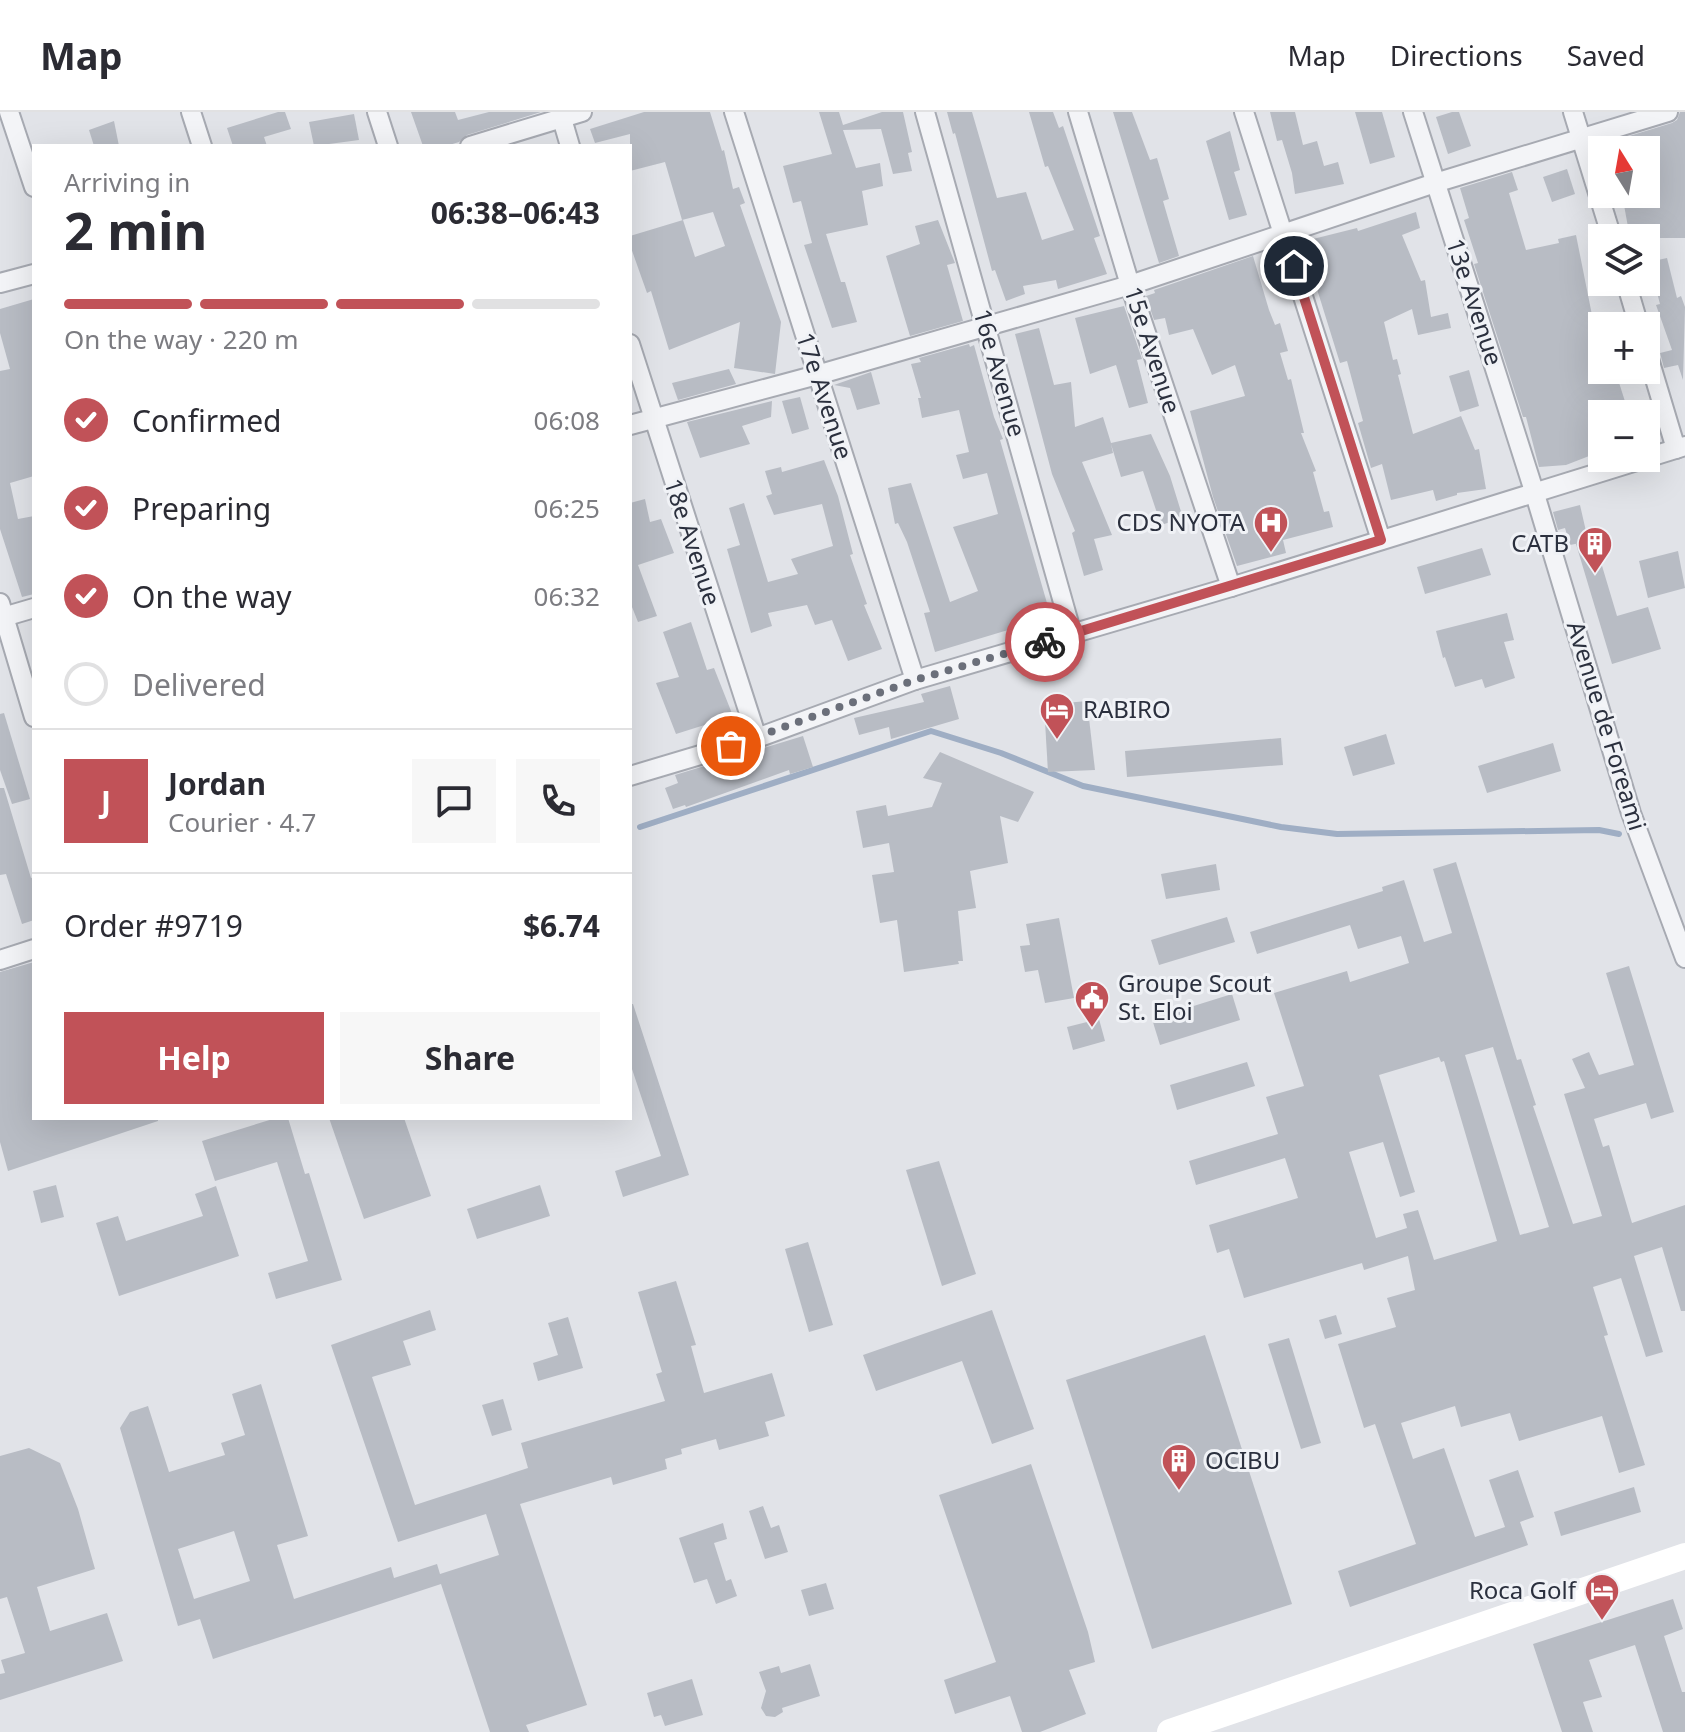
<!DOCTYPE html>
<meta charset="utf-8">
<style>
:root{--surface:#fff;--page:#f7f7f7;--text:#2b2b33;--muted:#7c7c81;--line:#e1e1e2;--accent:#c15258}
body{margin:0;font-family:"Noto Sans",sans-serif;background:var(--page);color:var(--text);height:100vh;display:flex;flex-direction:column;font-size:30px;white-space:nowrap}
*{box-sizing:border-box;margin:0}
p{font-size:26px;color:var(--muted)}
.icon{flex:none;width:44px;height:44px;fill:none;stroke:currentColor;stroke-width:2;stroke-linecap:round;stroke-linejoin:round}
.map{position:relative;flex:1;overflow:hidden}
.details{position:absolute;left:32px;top:32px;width:600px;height:976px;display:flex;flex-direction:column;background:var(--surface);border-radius:0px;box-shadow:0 8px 32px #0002}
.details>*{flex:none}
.needle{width:52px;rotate:349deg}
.buttons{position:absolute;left:1588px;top:24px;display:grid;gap:16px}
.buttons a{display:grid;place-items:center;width:72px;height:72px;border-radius:0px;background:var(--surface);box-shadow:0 8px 32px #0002;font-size:40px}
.pin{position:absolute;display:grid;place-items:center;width:68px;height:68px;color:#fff;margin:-34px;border:4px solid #fff;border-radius:50%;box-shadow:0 2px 8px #0007}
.courier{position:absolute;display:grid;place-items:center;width:80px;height:80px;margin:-40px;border:6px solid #c15258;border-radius:50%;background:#fff;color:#222;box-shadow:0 2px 10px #0007}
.head em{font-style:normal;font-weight:700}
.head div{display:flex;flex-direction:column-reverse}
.head{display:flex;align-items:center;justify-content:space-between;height:136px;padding:0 32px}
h1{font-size:52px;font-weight:700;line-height:60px}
.bar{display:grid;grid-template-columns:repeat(4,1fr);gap:12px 8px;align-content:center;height:96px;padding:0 32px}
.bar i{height:10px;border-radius:6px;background:var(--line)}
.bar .active{background:var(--accent)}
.bar p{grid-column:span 4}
.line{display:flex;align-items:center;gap:20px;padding:0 32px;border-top:2px solid var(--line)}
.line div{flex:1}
.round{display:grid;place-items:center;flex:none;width:84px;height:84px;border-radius:0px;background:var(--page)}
ol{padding:0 32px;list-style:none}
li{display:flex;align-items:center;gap:24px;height:88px}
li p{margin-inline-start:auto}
li .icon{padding:8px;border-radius:50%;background:var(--accent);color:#fff;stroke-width:4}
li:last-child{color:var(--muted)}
li i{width:44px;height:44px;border:4px solid var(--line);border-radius:50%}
.button{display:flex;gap:16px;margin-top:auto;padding:16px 32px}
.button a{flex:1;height:92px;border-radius:0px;background:var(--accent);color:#fff;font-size:32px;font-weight:700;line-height:92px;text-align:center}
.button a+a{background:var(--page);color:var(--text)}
header{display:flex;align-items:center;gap:48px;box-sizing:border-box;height:112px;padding:0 40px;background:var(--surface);border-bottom:2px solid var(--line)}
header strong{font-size:38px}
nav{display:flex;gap:44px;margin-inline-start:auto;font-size:28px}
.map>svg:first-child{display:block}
</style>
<header>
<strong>Map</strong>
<nav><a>Map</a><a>Directions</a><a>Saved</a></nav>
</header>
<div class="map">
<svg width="1685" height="1620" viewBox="0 0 1685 1620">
<rect width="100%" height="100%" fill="#e1e3e8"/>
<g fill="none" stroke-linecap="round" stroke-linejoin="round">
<polyline stroke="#9faec4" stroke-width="6" points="640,715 931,619 1001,641 1083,674 1281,715 1337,722 1599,718 1619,722"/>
</g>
<g fill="#b8bcc4" fill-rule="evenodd">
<polygon points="278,0 285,0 291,17 264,25 267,34 233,34 227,16"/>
<polygon points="411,0 455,0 458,8 489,0 541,0 467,23 459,30 446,34 423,34"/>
<polygon points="644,0 710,0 722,39 724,38 733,77 739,75 745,91 740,93 781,210 775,262 734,256 740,210 669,238 651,179 647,181 630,133 630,124 683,108 695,145 725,134 713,100 682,108 665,50 630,59 630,22 595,31 590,17"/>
<polygon points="819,0 839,0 843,13 882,0 903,0 912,40 908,41 912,59 893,62 881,17 843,18 856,56 880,51 883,74 862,79 868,113 826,122 841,170 845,170 857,210 832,216 804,133 812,131 801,89 793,91 783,54 832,42"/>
<polygon points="947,0 972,0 997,86 1026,80 1042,128 1074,118 1048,54 1045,55 1029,0 1053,0 1059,16 1063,14 1100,124 1094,126 1107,162 1058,177 1056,168 1023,174 1025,182 1006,189 995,158 992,159 955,21 953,22"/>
<polygon points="1113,0 1132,0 1150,48 1157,46 1169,87 1163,89 1179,144 1159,151"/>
<polygon points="1270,0 1295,0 1303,33 1317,29 1324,54 1338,50 1344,72 1295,82 1292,61 1282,28 1277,29"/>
<polygon points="1355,0 1382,0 1395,45 1370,52"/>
<polygon points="1452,0 1459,0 1471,34 1448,42 1436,5"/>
<polygon points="1680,0 1685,0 1685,126 1630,126 1622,82 1646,82 1646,38 1616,38 1613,29 1672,11 1677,8"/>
<polygon points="354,2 359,28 314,34 309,10"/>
<polygon points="114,9 119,34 94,34 89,18"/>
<polygon points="1230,19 1240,58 1234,60 1247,103 1229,108 1206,29"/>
<polygon points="1567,57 1575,82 1552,90 1543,65"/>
<polygon points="1512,60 1518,78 1509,81 1526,138 1559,131 1558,127 1576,123 1593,208 1598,207 1602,229 1602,258 1615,258 1629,302 1602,302 1602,339 1566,353 1539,355 1526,305 1523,305 1474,152 1478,151 1464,108 1469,106 1460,76"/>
<polygon points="1416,100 1420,116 1402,123 1421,169 1425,168 1431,205 1448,201 1451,216 1418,223 1412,197 1384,210 1393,248 1397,247 1401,262 1398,263 1413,322 1461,304 1475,338 1479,337 1486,377 1457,381 1457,383 1436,389 1433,378 1391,388 1382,352 1371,356 1358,311 1363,309 1347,249 1340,251 1307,145 1313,143 1309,128 1357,116 1358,119"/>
<polygon points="938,108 955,151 947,153 963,209 910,224 886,144 920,132 915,114"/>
<polygon points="1253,144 1269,198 1275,213 1280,211 1288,239 1280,241 1288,268 1291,267 1304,321 1301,321 1316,359 1313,360 1324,400 1329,399 1333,415 1283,428 1286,441 1237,454 1213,385 1190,299 1245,284 1235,253 1212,263 1193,217 1169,223 1165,206 1154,208 1146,184 1155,181 1154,178"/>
<polygon points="1667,146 1677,186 1681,184 1685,195 1683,268 1678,253 1664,256 1660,241 1672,238 1656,193 1660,192 1649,150"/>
<polygon points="34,187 34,364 10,371 18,407 34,404 34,482 22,485 0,417 0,259 10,257 0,221 0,197"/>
<polygon points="1124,194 1142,247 1137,248 1148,291 1129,296 1116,253 1090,262 1075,206"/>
<polygon points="1039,216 1054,273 1071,270 1075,315 1103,305 1111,331 1151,322 1170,364 1183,406 1161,413 1143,359 1121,365 1111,332 1113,341 1082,350 1112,423 1094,427 1103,458 1084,464 1072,421 1075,419 1052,362 1015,222"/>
<polygon points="969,232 970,235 974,233 994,305 1003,327 1000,328 1051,505 935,540 924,501 930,500 907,430 898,411 895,412 888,376 911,371 950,490 978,479 953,415 998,402 987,361 963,367 956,343 969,340 959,298 922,306 918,286 921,286 911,252 921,250 919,246"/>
<polygon points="729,257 736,272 678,288 672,271"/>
<polygon points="1469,258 1479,294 1460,300 1449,264"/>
<polygon points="871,260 880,292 857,298 850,276 834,273"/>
<polygon points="800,285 809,317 792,322 782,289"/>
<polygon points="772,289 771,305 742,314 750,332 700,346 687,310"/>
<polygon points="824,348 838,384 853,442 850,443 867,492 864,493 882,537 848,549 832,508 815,513 807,493 768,501 772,514 751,521 727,437 740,433 729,396 744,391 768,470 798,462 791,447 833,434 822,392 774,403 766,384 772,382 765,359 781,355 782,360"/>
<polygon points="645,387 650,410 661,407 674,441 638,453 657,504 638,510 630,490 630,391"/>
<polygon points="1580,393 1588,428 1594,427 1617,504 1648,495 1661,537 1612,552 1576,432 1580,431 1570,433 1565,416 1558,418 1553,400"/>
<polygon points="1482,436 1491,463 1425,482 1417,455"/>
<polygon points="1678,439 1685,476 1648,486 1639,449"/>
<polygon points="1507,501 1514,528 1504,530 1515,566 1485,576 1482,567 1455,575 1445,545 1443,546 1436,519"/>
<polygon points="691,510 707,558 714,556 733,604 676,622 656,571 679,565 663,520"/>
<polygon points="950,574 959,607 891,627 889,615 859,623 854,606 924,590 921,582"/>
<polygon points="1087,589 1095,658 1048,660 1044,593"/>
<polygon points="4,601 30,687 12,692 0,658 0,602"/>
<polygon points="1386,622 1395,652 1353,664 1344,635"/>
<polygon points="803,624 813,655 790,662 789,658 686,695 685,693 673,697 665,676 678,671 675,663"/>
<polygon points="1281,626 1283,653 1127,665 1125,639"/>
<polygon points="1553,631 1561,659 1487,681 1478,654"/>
<polygon points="940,640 1034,680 1018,710 1000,704 1008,751 970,759 976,796 958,799 963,849 958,849 959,852 904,860 897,808 880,811 872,763 894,760 889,731 863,736 856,699 886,693 888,704 932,695 942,671 923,666"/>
<polygon points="0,676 4,676 31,766 34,765 34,808 22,812 6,762 0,763"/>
<path d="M 1456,750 L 1517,948 L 1521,947 L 1536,993 L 1533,994 L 1573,1112 L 1602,1104 L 1564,982 L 1585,976 L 1572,947 L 1589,940 L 1599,963 L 1634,953 L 1606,861 L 1629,854 L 1674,1000 L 1651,1007 L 1646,991 L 1594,1007 L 1603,1035 L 1609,1033 L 1632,1111 L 1685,1093 L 1685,1199 L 1681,1199 L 1662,1135 L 1634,1144 L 1663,1240 L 1646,1245 L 1621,1166 L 1593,1175 L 1608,1223 L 1604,1224 L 1645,1353 L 1619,1361 L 1602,1304 L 1519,1329 L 1510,1301 L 1461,1315 L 1455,1294 L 1401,1311 L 1413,1347 L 1444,1336 L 1475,1425 L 1505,1415 L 1489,1368 L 1518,1358 L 1534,1405 L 1520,1410 L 1528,1433 L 1350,1495 L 1338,1459 L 1416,1432 L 1375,1312 L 1364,1316 L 1338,1232 L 1396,1215 L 1387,1186 L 1415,1178 L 1408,1144 L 1364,1158 L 1362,1151 L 1244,1186 L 1229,1137 L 1217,1141 L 1209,1113 L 1298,1086 L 1285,1046 L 1196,1073 L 1189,1049 L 1278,1022 L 1266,985 L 1304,974 L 1274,881 L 1347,859 L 1350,870 L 1409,851 L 1401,824 L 1358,837 L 1350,813 L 1257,842 L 1250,820 L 1383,779 L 1382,775 L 1404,768 L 1424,830 L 1452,821 L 1433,757 ZM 1493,935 L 1549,1115 L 1520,1123 L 1465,943 ZM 1439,945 L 1441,950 L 1444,949 L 1497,1129 L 1434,1148 L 1418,1098 L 1403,1102 L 1407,1116 L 1376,1126 L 1349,1040 L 1383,1030 L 1400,1085 L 1415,1080 L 1379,963 Z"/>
<polygon points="1216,752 1220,778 1166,787 1161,762"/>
<polygon points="1227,805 1235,830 1159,853 1151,828"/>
<polygon points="1059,806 1074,886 1045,891 1038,858 1025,860 1020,834 1030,833 1026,812"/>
<polygon points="34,850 34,1006 158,1006 158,1009 8,1059 0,1030 0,860"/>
<polygon points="1232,882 1240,908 1160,933 1152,907"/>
<polygon points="630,892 633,892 689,1063 623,1085 615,1059 661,1044 630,951"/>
<polygon points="1099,907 1105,929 1073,938 1067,915"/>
<polygon points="1247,950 1255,974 1177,998 1170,973"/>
<polygon points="276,1006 288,1006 305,1062 309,1061 342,1168 276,1187 268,1161 308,1149 277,1050 215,1069 202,1029"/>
<polygon points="329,1006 404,1006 431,1084 364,1107"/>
<polygon points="939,1049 976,1162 942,1174 906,1058"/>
<polygon points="56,1073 64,1105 41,1111 33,1079"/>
<polygon points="540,1073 550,1104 477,1127 467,1097"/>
<polygon points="216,1074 239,1144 119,1184 96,1111 118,1104 126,1129 203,1104 195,1082"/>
<polygon points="808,1130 833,1213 809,1220 785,1137"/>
<path d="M 676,1169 L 696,1233 L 691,1234 L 704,1281 L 772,1261 L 785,1304 L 765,1310 L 769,1324 L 719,1338 L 716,1327 L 681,1337 L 682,1342 L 665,1347 L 667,1357 L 613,1373 L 611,1365 L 520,1392 L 587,1593 L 526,1613 L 529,1620 L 490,1620 L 441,1472 L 213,1547 L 200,1507 L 178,1514 L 120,1316 L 130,1300 L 148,1294 L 169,1360 L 225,1343 L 221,1331 L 245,1323 L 232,1282 L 261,1272 L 308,1424 L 277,1433 L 294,1487 L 391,1455 L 394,1466 L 437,1452 L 440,1462 L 499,1443 L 486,1402 L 398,1430 L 331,1233 L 430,1198 L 436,1218 L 403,1229 L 411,1253 L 372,1265 L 415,1393 L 528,1356 L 521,1331 L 665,1289 L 656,1262 L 662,1260 L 638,1180 ZM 234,1419 L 250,1469 L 194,1487 L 178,1437 Z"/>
<polygon points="992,1198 1034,1317 992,1332 962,1249 876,1279 863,1243"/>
<polygon points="1336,1203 1342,1222 1325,1227 1319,1208"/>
<polygon points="568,1205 583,1256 538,1269 533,1251 558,1243 548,1211"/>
<polygon points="1205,1223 1292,1492 1152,1537 1066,1268"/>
<polygon points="1289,1226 1321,1331 1301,1337 1268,1232"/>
<polygon points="503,1287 512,1318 492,1324 482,1293"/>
<polygon points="29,1336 60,1351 78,1397 95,1457 37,1475 50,1519 107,1501 123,1549 0,1588 0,1562 5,1561 1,1548 25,1541 7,1485 0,1487 0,1344"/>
<polygon points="1031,1352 1088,1520 1095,1550 1069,1558 1086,1602 1040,1620 1022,1620 1010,1584 955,1602 944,1568 996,1550 939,1383"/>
<polygon points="1634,1375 1641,1400 1561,1424 1554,1400"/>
<polygon points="763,1394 771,1416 779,1413 788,1440 765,1447 749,1399"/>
<polygon points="723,1411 727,1427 714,1431 726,1469 731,1467 737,1484 716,1492 707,1467 694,1471 679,1426"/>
<polygon points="826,1471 834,1497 809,1504 801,1478"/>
<polygon points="1673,1487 1683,1517 1664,1524 1682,1580 1685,1580 1685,1620 1663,1620 1635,1533 1589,1548 1602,1585 1583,1590 1593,1620 1562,1620 1533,1532"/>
<polygon points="810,1552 820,1584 782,1596 783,1600 775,1605 766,1604 761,1596 766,1579 759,1560 779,1554 781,1561"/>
<polygon points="692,1567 703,1603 665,1614 661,1603 654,1605 647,1581"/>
</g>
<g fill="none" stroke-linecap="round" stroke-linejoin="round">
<defs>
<g id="street">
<polyline points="9,0 34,75"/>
<polyline points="191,0 202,34"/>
<polyline points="377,0 388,34"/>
<polyline points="560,0 570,34"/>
<polyline points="734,0 915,568"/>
<polyline points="925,0 1072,522"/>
<polyline points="1078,0 1130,173 1231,475"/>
<polyline points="1244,0 1381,428"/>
<polyline points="1413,0 1534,379 1631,701 1685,846"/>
<polyline points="1573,0 1612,126"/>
<polyline points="470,34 582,0"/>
<polyline points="1626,170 1639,214"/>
<polyline points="0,171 34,162"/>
<polyline points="630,232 757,626"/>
<polyline points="1646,237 1676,337"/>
<polyline points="630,313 817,263 1130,173 1435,71 1668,0"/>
<polyline points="0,491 34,605"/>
<polyline points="0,506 34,496"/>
<polyline points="630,664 757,626 915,568 1231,475 1685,334"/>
<polyline points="0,848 34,837"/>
</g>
</defs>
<use href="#street" stroke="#a7aab2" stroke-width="22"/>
<use href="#street" stroke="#f3f4f7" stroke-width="18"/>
<polyline stroke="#fff" stroke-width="26" points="1170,1620 1685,1444"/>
</g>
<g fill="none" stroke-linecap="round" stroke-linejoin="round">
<polyline stroke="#6b6f7a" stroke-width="8" stroke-dasharray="0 14.4" points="731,634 915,568 1045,530"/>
<polyline stroke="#c15258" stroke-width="10" points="1045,530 1381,428 1294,154"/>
</g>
<defs>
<symbol id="hospital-pin" viewBox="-11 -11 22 30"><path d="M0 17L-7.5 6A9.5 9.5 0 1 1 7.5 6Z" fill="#c15258" stroke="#f0f2f6"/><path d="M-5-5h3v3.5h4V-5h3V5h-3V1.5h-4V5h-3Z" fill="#fff"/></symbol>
<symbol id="building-pin" viewBox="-11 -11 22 30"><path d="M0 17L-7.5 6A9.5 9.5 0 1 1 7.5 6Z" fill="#c15258" stroke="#f0f2f6"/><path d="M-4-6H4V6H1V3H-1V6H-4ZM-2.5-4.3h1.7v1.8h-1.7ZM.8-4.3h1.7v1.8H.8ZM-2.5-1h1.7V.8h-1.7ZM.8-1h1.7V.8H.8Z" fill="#fff"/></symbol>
<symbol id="hotel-pin" viewBox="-11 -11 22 30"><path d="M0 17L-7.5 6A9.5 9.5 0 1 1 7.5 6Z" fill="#c15258" stroke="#f0f2f6"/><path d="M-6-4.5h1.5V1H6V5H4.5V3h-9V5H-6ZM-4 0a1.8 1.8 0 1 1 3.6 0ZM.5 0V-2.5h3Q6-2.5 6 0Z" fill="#fff"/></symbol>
<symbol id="civic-pin" viewBox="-11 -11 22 30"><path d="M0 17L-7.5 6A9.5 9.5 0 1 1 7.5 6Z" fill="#c15258" stroke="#f0f2f6"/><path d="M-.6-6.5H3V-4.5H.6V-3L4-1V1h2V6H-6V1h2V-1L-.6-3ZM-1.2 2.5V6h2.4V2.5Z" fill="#fff"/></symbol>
</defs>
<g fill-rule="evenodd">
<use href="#hospital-pin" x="1251" y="391" width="40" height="54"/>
<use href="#building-pin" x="1575" y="412" width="40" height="54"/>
<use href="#hotel-pin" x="1037" y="578" width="40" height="54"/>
<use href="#civic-pin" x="1072" y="866" width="40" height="54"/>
<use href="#building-pin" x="1159" y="1329" width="40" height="54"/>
<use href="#hotel-pin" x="1582" y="1459" width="40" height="54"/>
</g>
<g text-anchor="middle" stroke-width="6" stroke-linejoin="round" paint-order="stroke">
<g font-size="24" fill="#2b303e" stroke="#f0f2f6">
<text transform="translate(1474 190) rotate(72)" y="8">13e Avenue</text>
<text transform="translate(1152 238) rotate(72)" y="8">15e Avenue</text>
<text transform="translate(999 261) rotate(74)" y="8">16e Avenue</text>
<text transform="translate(824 284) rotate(72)" y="8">17e Avenue</text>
<text transform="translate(692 430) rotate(72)" y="8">18e Avenue</text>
<text transform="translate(1606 614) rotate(73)" y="8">Avenue de Foreami</text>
</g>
<g font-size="24" fill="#2b303e" stroke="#f0f2f6" text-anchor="end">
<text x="1245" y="419">CDS NYOTA</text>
<text x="1569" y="440">CATB</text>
<text x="1083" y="606" text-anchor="start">RABIRO</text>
<text x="1118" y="880" text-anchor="start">Groupe Scout<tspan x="1118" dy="28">St. Eloi</tspan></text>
<text x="1205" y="1357" text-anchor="start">OCIBU</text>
<text x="1576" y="1487">Roca Golf</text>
</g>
</g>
</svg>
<div class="buttons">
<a><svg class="needle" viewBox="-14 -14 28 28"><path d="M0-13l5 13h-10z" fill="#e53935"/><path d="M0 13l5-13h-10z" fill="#7c7c81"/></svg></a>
<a><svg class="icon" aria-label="layers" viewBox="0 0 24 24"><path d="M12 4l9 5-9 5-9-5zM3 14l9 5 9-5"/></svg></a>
<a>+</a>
<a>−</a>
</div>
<div class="pin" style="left:731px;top:634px;background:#ea580c"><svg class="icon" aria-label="bag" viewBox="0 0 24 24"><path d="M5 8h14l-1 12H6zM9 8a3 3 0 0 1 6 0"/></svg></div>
<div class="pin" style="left:1294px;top:154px;background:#1f2937"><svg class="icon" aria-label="home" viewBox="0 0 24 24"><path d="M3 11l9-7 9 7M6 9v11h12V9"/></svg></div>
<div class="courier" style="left:1045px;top:530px"><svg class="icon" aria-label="bike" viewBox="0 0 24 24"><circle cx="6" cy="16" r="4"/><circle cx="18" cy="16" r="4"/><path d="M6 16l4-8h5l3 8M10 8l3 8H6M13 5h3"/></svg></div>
<section class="details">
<div class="head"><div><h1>2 min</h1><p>Arriving in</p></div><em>06:38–06:43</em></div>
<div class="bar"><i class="active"></i><i class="active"></i><i class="active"></i><i></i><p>On the way · 220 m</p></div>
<ol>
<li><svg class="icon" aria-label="check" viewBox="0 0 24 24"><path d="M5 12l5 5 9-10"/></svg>Confirmed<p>06:08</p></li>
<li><svg class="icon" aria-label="check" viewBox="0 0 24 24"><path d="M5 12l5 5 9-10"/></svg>Preparing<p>06:25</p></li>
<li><svg class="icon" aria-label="check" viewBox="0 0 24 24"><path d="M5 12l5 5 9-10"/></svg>On the way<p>06:32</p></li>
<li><i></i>Delivered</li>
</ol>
<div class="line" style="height:144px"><b class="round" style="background:var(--accent);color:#fff">J</b><div><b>Jordan</b><p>Courier · 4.7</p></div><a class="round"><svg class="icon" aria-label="chat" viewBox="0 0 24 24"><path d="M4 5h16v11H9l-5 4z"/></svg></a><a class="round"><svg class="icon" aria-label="phone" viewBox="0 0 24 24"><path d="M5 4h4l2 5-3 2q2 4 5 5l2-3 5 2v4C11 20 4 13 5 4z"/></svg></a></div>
<div class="line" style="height:104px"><div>Order #9719</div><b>$6.74</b></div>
<div class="button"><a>Help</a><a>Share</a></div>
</section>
</div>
